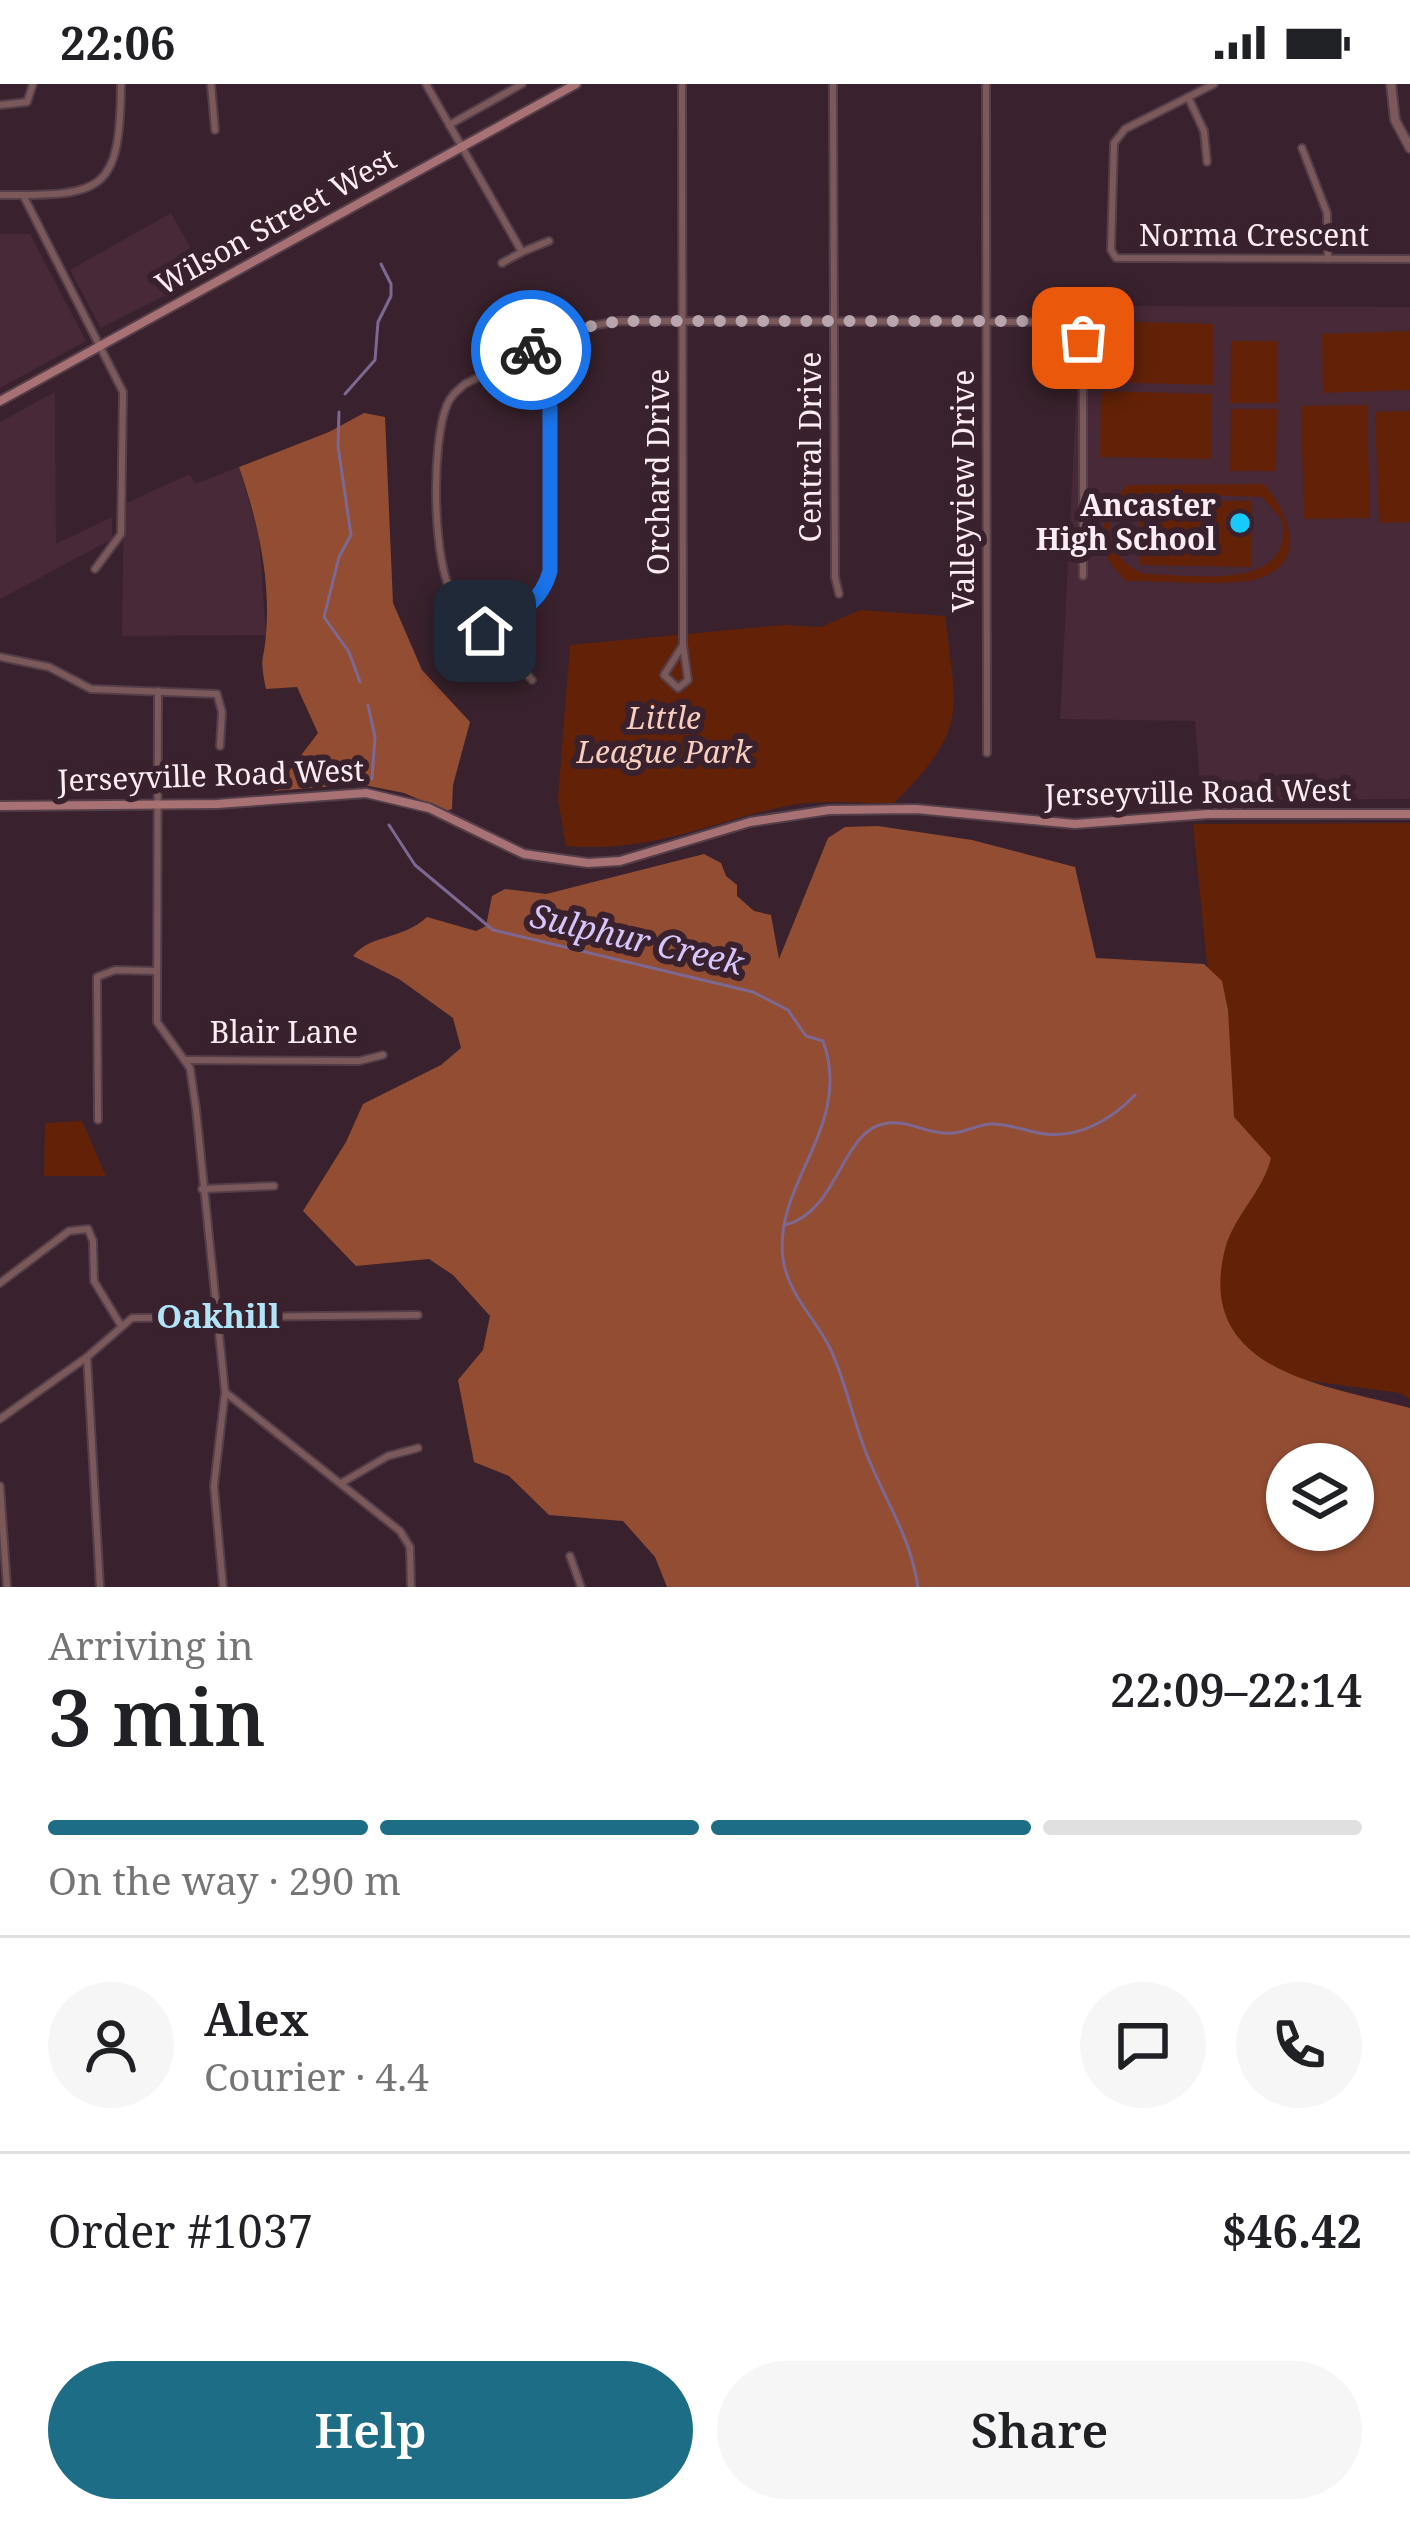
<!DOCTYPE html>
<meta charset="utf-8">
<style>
:root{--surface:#fff;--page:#f6f6f6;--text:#202124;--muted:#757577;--line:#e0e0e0;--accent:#1c6d85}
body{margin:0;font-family:"Noto Serif",serif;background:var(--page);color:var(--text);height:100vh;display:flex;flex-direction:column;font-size:45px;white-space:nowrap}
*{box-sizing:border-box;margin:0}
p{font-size:39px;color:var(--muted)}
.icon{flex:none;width:66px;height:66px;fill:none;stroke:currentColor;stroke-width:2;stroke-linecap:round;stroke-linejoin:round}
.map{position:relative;height:1503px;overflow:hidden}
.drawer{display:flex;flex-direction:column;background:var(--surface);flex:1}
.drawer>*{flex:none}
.tools{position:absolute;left:1266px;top:1359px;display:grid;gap:24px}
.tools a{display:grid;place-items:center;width:108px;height:108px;border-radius:50%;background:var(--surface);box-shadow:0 3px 9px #0004;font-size:60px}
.pin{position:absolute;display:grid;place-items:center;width:102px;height:102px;color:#fff;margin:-51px;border-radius:24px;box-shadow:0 6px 18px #0006}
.courier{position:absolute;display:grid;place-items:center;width:120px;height:120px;margin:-60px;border:9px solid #1a73e8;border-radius:50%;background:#fff;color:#222;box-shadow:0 3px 15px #0007}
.headline em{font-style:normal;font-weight:600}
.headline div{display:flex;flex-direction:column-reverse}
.headline{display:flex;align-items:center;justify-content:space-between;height:204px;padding:0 48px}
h1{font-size:78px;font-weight:600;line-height:90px}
.bar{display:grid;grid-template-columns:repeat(4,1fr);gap:18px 12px;align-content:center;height:144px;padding:0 48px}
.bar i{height:15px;border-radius:9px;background:var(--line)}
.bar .active{background:var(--accent)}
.bar p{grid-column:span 4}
.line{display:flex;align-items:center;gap:30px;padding:0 48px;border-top:3px solid var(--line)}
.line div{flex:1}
.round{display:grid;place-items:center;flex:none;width:126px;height:126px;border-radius:63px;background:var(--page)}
.primary-button{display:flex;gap:24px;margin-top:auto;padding:24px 48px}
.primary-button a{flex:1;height:138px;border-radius:72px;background:var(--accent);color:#fff;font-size:48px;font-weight:600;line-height:138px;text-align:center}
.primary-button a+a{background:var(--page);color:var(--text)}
.status{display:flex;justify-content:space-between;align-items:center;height:84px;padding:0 60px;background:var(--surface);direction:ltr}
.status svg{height:33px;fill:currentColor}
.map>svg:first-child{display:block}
</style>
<div class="status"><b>22:06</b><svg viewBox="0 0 49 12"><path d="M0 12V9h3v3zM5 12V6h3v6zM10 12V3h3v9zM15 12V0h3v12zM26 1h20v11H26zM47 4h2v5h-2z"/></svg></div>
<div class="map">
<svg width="1410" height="1503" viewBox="0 0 1410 1503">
<rect width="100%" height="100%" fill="#39222d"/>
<g fill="#472937">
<polygon points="171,129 206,191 101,244 70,186"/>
<polygon points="0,150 30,150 86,257 0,304"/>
<polygon points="1072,222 1410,223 1410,715 1201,716 1195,637 1060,635 1080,243"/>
<polygon points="55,308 56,460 112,433 112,455 0,515 0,338"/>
<polygon points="239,383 259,453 266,551 122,552 124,420 190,390 195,400"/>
</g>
<g fill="#632207" fill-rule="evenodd">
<polygon points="1104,237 1214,240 1213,301 1102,298"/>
<polygon points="1410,247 1410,306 1323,309 1322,250"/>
<polygon points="1231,257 1277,257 1277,319 1230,319"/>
<polygon points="1101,307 1212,310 1211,375 1100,373"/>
<polygon points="1367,321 1370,434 1304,435 1301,322"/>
<polygon points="1231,325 1277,325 1276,387 1230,387"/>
<polygon points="1410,327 1410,438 1379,439 1375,328"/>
<path d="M 1264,400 C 1287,427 1310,477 1260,494 C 1234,504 1157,496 1126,497 C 1090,464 1100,434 1127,401 ZM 1142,409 L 1262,413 L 1282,436 C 1295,510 1189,490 1144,490 C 1103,474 1094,422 1142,409 Z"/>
<polygon points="1140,416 1252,417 1251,483 1140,481"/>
<path d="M 860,526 L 945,532 C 957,630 968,645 894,719 C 862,720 824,715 792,721 C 709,737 656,769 566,762 L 558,715 L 570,561 L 784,541 L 821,543 Z"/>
<polygon points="1410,739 1410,1315 1400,1309 1215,1284 1222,1028 1193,740"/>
<polygon points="82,1037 106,1092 44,1092 45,1039"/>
</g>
<g fill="#934d33" fill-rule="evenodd">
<path d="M 364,329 L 385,333 L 393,519 L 422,586 L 470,638 L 453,701 L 452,725 L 446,727 L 404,709 L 359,700 L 274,707 L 318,649 L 297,603 L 266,605 C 259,572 264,578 266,550 C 271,494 257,435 239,383 L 329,348 Z"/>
<path d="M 878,742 L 972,756 L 1075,783 L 1096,874 L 1204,880 L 1222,897 L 1228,926 L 1234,1033 L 1271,1074 C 1263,1108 1234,1131 1225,1165 C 1194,1288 1325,1301 1410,1324 L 1410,1503 L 667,1503 L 655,1473 L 623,1437 L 549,1431 L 509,1392 L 474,1378 L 458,1296 L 483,1266 L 490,1232 L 453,1191 L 429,1175 L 356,1182 L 303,1127 L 346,1058 L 363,1020 L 441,981 L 461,964 L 453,934 L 399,895 L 353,872 C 371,850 402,856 427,833 L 476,847 L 486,842 L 492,812 L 505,805 L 546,810 L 704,770 L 721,779 L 726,792 L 737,801 L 737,812 L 754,827 L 771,831 L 779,875 L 828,754 L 845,743 ZM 1287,1380 L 1353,1380 L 1353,1446 L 1287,1446 Z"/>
</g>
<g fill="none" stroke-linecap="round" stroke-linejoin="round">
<g stroke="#7d6894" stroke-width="3">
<polyline points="345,310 375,276 378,238 391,212 391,200 381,180"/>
<polyline points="339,328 338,362 351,451 339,473 324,533 349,568 360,598"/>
<polyline points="368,621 375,653 372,695"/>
<path d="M 389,741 L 415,781 L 493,846 L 753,908 L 788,926 L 806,952 L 823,957 C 854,1042 773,1098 783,1175 C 788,1210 815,1234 830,1264 C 847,1300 853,1339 869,1376 C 887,1419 911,1455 918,1503"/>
<path d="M 785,1141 C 838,1128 841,1049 883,1040 C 904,1035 917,1045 937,1048 C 959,1053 971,1042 990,1040 C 1009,1039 1027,1048 1045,1050 C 1080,1054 1112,1035 1135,1011"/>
</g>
<defs>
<g id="minor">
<polyline points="211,0 215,46"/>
<polyline points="426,0 522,168 549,157"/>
<polyline points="682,0 683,561 688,596 678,604 664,591 683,561"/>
<polyline points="833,0 835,493 839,510"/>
<polyline points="986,0 987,669"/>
<polyline points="1214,0 1125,45 1114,59 1111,166 1116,174 1410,175"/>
<polyline points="1188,13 1204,47 1207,78"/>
<polyline points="0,21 27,18 33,0"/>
<polyline points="449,41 522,0"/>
<polyline points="1302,64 1327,129 1328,175"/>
<path d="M 0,111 C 104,112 120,108 121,0"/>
<polyline points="23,111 123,308 121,450 95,485"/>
<polyline points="502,179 522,168"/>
<path d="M 485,547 C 515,532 541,520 550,487 L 551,324 L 548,303 L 531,266"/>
<polyline points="0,573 49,583 91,605 217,610 222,628 220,662"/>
<path d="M 532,596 C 508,569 474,545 454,514 C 432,480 431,358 447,321 C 451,311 458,306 465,300 L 575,245 L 619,237 L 1071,238 L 1083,254 L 1083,492"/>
<polyline points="158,607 157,938 190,984 196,1025 225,1308 214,1402 223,1503"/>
<polyline points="185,976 359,977 383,971"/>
<polyline points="98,1036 97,893 115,886 157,887"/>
<polyline points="202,1105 274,1102"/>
<polyline points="0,1199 69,1147 88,1145 93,1157 94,1197 120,1240"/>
<polyline points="87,1273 100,1503"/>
<polyline points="225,1308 400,1447 410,1463 411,1503"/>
<polyline points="0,1335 87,1273 132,1234 418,1231"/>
<polyline points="343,1398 388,1372 418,1364"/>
<polyline points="0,1402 7,1503"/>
<polyline points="570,1472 581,1503"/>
</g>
<polyline id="tertiary" points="1391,0 1395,36 1410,64"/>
<g id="secondary">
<polyline points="0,317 576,0"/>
<polyline points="0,722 217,720 366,709 429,724 524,770 588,779 620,777 750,738 829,726 916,725 1075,740 1208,730 1410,730"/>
</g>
</defs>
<use href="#minor" stroke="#543e49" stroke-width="10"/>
<use href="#tertiary" stroke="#543e49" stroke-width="12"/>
<use href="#secondary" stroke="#543e49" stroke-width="12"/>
<use href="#minor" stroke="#7b595a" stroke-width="6"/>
<use href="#tertiary" stroke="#7b595a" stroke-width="8"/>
<use href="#secondary" stroke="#a87275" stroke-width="8"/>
</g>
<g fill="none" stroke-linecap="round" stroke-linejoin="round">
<polyline stroke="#b8a5ae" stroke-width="12" stroke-dasharray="0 21.6" points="531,266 575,245 619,237 1051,237 1071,238 1083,254"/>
<path stroke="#1a73e8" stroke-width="15" d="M 485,547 C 514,532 541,521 550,487 L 550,324 L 548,303 L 531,266"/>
</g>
<circle fill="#18cafc" stroke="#39222d" stroke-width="4.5" cx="1240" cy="439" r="12"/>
<g text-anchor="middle" stroke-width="12" stroke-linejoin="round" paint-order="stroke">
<g font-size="30" fill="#fcecf3" stroke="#39222d">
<text transform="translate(276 138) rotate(-29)" y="10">Wilson Street West</text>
<text x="1254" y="162">Norma Crescent</text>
<text transform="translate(811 363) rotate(-90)" y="10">Central Drive</text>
<text transform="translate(659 388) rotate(-90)" y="10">Orchard Drive</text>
<text transform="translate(964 407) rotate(-90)" y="10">Valleyview Drive</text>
<text transform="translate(211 692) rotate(-2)" y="10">Jerseyville Road West</text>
<text transform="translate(1198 709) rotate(-1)" y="10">Jerseyville Road West</text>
<text x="284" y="959">Blair Lane</text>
</g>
<g font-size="30" font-weight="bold" fill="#fcecf3" stroke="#39222d" text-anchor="end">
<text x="1216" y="432">Ancaster<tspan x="1216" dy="34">High School</tspan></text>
</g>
<g font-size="30" font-style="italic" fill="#f8cebf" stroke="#39222d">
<text x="664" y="645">Little<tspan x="664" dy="34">League Park</tspan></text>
</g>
<g font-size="33" font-style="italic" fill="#d7c5fd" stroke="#39222d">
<text transform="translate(637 855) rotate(13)" y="12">Sulphur Creek</text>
</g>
<g font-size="33" font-weight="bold" fill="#b1e4f9" stroke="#39222d">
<text x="218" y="1244">Oakhill</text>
</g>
</g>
</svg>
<div class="tools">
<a><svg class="icon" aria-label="layers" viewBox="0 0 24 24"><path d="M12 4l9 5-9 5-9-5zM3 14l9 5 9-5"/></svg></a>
</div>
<div class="pin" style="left:1083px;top:254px;background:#ea580c"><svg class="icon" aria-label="bag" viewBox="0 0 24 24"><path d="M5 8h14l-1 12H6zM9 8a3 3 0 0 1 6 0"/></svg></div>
<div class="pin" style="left:485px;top:547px;background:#1f2937"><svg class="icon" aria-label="home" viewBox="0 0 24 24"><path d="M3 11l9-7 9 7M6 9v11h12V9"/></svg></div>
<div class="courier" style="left:531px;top:266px"><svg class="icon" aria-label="bike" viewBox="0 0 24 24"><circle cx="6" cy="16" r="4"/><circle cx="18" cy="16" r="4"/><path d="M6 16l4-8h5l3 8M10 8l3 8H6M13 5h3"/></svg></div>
</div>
<section class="drawer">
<div class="headline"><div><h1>3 min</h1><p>Arriving in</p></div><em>22:09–22:14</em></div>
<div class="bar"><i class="active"></i><i class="active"></i><i class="active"></i><i></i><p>On the way · 290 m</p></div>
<div class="line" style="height:216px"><a class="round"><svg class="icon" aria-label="person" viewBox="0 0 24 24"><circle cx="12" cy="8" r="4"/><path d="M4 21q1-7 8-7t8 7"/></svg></a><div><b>Alex</b><p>Courier · 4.4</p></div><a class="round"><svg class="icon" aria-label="chat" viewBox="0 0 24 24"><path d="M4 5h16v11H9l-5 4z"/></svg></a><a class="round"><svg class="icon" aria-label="phone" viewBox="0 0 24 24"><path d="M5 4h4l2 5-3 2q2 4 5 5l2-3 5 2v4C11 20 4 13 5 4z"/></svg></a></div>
<div class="line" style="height:156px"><div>Order #1037</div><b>$46.42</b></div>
<div class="primary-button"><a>Help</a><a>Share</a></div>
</section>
